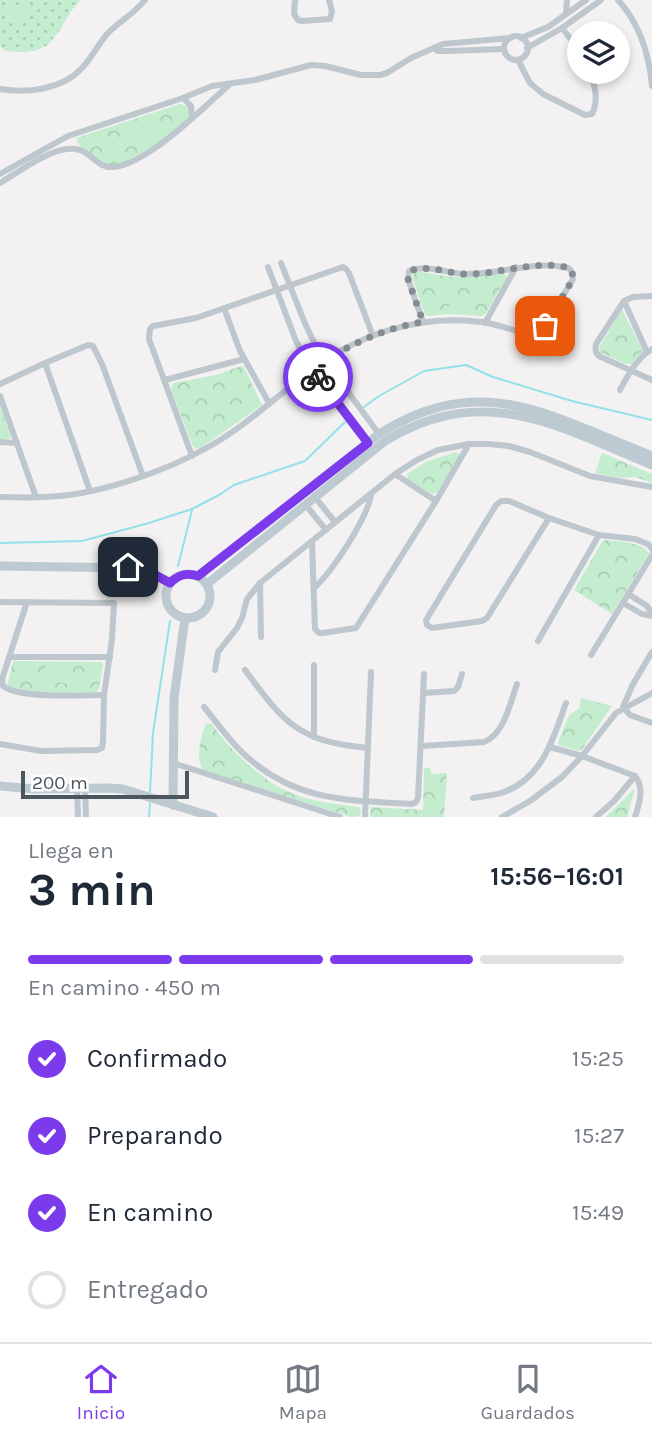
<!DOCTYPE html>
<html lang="es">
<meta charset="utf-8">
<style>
:root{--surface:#fff;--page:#f6f6f7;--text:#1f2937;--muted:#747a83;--line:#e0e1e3;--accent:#7c3aed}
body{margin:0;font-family:Karla,sans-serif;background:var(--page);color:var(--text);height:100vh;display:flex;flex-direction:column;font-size:26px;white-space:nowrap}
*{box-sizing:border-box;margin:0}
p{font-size:23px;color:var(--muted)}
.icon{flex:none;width:38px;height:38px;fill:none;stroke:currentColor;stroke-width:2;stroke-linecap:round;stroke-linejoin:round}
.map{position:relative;height:817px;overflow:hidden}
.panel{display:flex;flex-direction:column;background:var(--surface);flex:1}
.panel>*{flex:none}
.tools{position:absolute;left:567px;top:21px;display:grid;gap:14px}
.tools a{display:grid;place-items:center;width:63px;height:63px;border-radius:50%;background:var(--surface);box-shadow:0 4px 10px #0003;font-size:35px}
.scale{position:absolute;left:21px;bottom:18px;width:168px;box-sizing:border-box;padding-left:7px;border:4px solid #4a575e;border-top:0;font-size:19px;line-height:24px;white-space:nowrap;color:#4a575e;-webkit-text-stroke:5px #fff;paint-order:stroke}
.pin{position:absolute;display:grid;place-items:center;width:60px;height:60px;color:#fff;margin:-30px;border-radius:14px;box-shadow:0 4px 10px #0006}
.courier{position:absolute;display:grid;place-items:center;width:70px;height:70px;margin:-35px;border:5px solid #7c3aed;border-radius:50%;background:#fff;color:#222;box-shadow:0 2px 9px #0007}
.headline em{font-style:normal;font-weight:700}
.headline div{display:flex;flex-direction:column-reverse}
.headline{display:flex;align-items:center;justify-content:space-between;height:119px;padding:0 28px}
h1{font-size:46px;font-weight:700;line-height:52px}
.bar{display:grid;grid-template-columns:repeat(4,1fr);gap:10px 7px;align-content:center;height:84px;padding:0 28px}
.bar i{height:9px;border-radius:5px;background:var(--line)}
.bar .current{background:var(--accent)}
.bar p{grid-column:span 4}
ol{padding:0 28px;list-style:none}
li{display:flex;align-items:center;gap:21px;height:77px}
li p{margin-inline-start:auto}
li .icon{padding:7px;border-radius:50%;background:var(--accent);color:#fff;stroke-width:4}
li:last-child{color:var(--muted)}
li i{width:38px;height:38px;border:4px solid var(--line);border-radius:50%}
.tabs{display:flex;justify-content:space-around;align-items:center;height:98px;border-top:2px solid var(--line);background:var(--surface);font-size:19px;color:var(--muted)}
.tabs a{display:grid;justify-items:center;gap:4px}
.tabs .current{color:var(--accent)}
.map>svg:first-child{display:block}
</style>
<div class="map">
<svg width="652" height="817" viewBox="0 0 652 817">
<defs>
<pattern id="grass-dots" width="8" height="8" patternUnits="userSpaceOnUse" patternTransform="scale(1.75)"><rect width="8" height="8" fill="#c3edce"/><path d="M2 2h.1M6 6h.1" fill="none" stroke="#a9cdb3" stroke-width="1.8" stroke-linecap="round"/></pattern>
<pattern id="park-crowns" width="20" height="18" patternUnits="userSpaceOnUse" patternTransform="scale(1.75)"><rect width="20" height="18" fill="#c3edce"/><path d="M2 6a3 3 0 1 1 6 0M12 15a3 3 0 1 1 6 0" fill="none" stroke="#a9cdb3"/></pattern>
</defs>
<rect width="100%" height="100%" fill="#f3f1f2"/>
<polygon fill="url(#grass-dots)" points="0,0 81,0 71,11 60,30 48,45 34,51 19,52 6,51 0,47"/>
<g fill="url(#park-crowns)">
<path d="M 180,104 L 187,106 C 190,112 190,114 188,120 L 156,145 L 123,163 L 106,165 L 80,147 L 76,138 Z"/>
<polygon points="415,271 452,277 474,277 503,273 507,277 486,313 482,316 449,314 429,316 425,315 412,277"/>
<polygon points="622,309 643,351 632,364 627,364 601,353 599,348"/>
<polygon points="241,366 244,367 262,405 199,449 193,447 171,389 173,383 216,375"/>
<polygon points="0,406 11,437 9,439 0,439"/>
<polygon points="456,452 460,455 437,493 432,494 408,480 407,474 426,462"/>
<polygon points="602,453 652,474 652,483 636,477 620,478 595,473"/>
<path d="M 606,540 C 621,542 639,541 649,553 L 612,614 L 574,590 L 602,542 Z"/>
<polygon points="15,661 101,662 103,664 99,689 96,692 38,693 7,686 13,662"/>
<polygon points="581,698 612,706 583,748 579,751 559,745 558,743 569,715 579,709"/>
<path d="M 206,723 L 212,724 C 228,748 262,781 289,792 C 311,802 336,804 359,807 L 361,811 L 360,816 L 351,817 L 203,770 C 195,756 201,737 206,723 Z"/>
<polygon points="424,768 430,768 431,774 447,773 444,817 370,817 371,807 423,810"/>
<polygon points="635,788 627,817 606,817"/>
</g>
<g fill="#c3edce">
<path d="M 12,5 L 20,7 L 28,5 L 32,9 C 32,20 20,21 12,18 L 7,13 L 7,10 Z"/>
<polygon points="156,124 162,133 145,145 138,135"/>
<polygon points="449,295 474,295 474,309 450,310"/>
<polygon points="46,665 71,670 68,684 43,679"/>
</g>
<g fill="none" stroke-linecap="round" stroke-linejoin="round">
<g stroke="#93e1e7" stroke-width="2">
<polyline points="364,407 379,396 424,371 466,365 493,377 572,401 652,420"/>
<polyline points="0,543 82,541 149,523 192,509 219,495 234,485 305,461 345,422"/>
<polyline points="178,566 192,510"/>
<polyline points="150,792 153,733 170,621"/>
<polyline points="149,817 150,803"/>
</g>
<g stroke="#bec7cd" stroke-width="6">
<polyline points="295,0 294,14 298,20 302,21 330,19 332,11 329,0"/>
<path d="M 618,0 C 640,24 649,53 652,86"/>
<polyline points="566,14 567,0"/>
<polyline points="562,28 579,50"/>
<circle cx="516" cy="48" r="12"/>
<polyline points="521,38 548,27 586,0"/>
<polyline points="434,48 438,51 446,51 504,49"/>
<polyline points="527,48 562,28 601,0"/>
<path d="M 518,60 L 530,83 L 543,94 L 585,115 L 592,114 C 599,100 595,86 590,72"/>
<path d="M 0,89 C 27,94 63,89 82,68 C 92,58 98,44 108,33 C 120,21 135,13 145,0"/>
<polyline points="183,98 191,106 192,118"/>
<polyline points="0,174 68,136 183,98 212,86 255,80 311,65 325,66 361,75 380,75 387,73 411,58 443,44 510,38"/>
<path d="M 0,183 C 21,171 63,137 86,153 C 95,159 101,168 113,167 C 148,164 203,108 230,84"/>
<polyline points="281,263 304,321 318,351 379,434"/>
<polyline points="268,267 296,341 312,370 368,443"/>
<path d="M 652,296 L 633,297 L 624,301 L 596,344 C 595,349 595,353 599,356 L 652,380"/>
<polyline points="624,301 647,352"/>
<polyline points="224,308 240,351 269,403"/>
<polyline points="485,323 516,267"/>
<polyline points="45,363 90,491"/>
<polyline points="165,380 244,359"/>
<polyline points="0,384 45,363 88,345 93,346 102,364 143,476"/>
<path d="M 620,390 C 628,375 637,358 652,349"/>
<polyline points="0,396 36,497"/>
<polyline points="0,442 17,443"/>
<polyline points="192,456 149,339 150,329 153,326 196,318 343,267 346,269 349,273 373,336"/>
<polyline points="395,474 436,501"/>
<polyline points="314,496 335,522"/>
<path d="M 0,497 C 14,497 28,498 43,497 C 95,496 165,472 210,446 C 247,425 278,395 312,370 C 360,333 422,314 482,322 C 497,324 513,330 528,335 L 538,333 L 545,326 L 573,279 C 572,272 572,268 564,267 C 531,261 498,275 464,274 C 447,273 426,264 409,271 L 408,279 L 423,322"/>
<polyline points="305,504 326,530"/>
<polyline points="549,518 487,618 482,621 432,628 427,625 426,620 496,505 501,501 509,501 549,518 599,535 635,539 648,544 652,549"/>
<polyline points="312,542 315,629 319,633 323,633 356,628 436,501 469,444"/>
<polyline points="260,583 261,637"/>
<path d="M 314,588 C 332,572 367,519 371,495"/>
<polyline points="628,594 647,606 652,613"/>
<polyline points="0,602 114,603 112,639 104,695 103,741 102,748 97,750 41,751 0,744"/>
<path d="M 27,602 L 2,679 L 3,686 C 21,699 80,695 104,695"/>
<polyline points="623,603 642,614 652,616"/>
<polyline points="538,641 599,535"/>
<polyline points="652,652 633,684 623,707 630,715 652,723"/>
<polyline points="591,655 652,555"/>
<polyline points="10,657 110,657"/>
<polyline points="314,665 314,737"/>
<polyline points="215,670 218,652 237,628 242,618 247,599 260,583 395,474 417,460 438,450 469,444 489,444 509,446 530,452 590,476 652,487"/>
<path d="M 245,670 C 284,723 299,742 368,748"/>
<polyline points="424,693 454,691 458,687 462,674"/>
<path d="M 204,707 C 218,724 230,742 246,756 C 297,802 348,800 412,804 L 416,802 L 418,798 L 424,674"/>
<path d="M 422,746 L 484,742 C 504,735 510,703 517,684"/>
<path d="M 550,747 L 582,756 L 635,776 C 645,788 639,804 635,817"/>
<polyline points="173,763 340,817"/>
<polyline points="77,789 78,817"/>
<polyline points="85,789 86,817"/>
<path d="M 473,798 C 482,796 492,796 501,793 C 542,780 553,739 566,703"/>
<polyline points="365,817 371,672"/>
<polyline points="502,817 530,801 562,777 582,756 616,713 652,693"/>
<polyline points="596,817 614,801 635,776"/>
</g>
<g stroke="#becad1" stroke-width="9">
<polyline points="0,566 136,568 148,571 170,583"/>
<circle cx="188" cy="596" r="22"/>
<path d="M 198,576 L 379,434 C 482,369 552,417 652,456"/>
<path d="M 207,584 L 385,441 C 483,381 558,426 652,465"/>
<polyline points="0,786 34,789 109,788 123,789 213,817"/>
<polyline points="173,805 174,698 185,618"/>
</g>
</g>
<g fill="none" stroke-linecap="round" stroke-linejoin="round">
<path stroke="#858d92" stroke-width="7" stroke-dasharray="0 12.6" d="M 318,377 L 312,370 C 345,346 383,328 423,322 L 408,279 L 410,271 C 426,264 447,273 464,274 C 498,275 535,259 569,268 L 572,271 L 573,279 L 545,326"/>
<path stroke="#7c3aed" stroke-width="9" d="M 128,567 L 148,571 L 170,583 C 178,575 186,572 198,576 L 368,443 L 318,377"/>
</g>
</svg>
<div class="tools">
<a><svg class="icon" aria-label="layers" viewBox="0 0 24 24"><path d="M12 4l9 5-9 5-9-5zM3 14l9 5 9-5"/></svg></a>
</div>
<div class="scale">200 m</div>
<div class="pin" style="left:545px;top:326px;background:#ea580c"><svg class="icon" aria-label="bag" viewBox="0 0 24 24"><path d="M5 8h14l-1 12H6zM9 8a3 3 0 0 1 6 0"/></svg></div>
<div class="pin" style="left:128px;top:567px;background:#1f2937"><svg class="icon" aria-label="home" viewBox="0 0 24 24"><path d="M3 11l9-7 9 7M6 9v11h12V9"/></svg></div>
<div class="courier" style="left:318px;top:377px"><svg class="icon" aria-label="bike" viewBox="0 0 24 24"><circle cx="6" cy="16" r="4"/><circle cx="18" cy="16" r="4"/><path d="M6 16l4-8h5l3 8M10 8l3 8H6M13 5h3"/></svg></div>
</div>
<section class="panel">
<div class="headline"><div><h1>3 min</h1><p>Llega en</p></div><em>15:56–16:01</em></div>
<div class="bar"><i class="current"></i><i class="current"></i><i class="current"></i><i></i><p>En camino · 450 m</p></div>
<ol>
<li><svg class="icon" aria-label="check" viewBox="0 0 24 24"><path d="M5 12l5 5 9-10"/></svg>Confirmado<p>15:25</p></li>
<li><svg class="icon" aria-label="check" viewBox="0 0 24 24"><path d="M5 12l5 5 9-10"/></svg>Preparando<p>15:27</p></li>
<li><svg class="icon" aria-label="check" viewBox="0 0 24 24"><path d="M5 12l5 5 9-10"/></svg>En camino<p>15:49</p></li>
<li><i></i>Entregado</li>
</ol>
</section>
<nav class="tabs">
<a class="current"><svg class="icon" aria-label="home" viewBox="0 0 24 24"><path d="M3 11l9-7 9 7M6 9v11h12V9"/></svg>Inicio</a>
<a><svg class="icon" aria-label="map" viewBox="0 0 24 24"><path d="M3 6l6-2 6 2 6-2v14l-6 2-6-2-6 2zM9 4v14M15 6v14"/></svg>Mapa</a>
<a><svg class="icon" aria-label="saved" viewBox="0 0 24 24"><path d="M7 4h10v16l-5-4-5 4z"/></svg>Guardados</a>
</nav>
